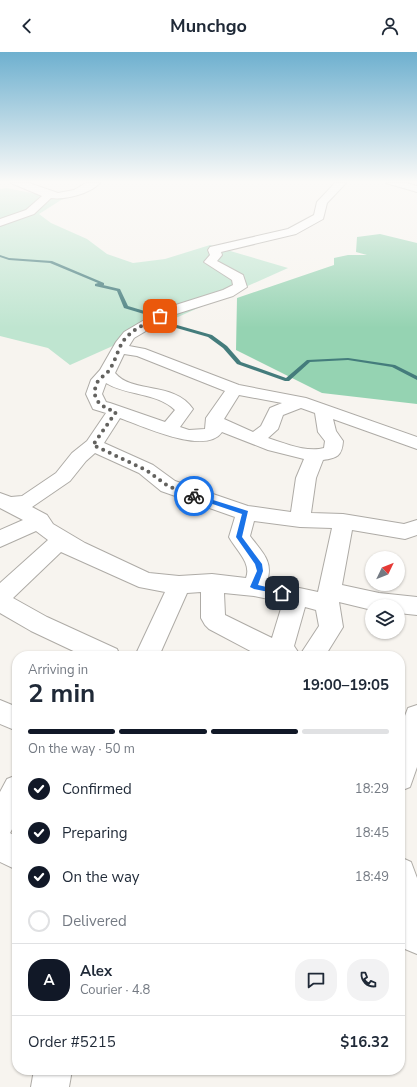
<!DOCTYPE html>
<meta charset="utf-8">
<style>
:root{--surface:#fff;--page:#f2f2f3;--text:#1f2937;--muted:#747a83;--line:#e0e1e3;--accent:#111827}
body{margin:0;font-family:"Nunito Sans",sans-serif;background:var(--page);color:var(--text);height:100vh;display:flex;flex-direction:column;font-size:15px;white-space:nowrap}
*{box-sizing:border-box;margin:0}
p{font-size:13px;color:var(--muted)}
.icon{flex:none;width:22px;height:22px;fill:none;stroke:currentColor;stroke-width:2;stroke-linecap:round;stroke-linejoin:round}
.map{position:relative;flex:1;overflow:hidden}
.sheet{position:absolute;left:12px;top:599px;width:393px;height:424px;display:flex;flex-direction:column;background:var(--surface);border-radius:16px;box-shadow:0 1px 3px #0004}
.sheet>*{flex:none}
.needle{width:26px;rotate:47deg}
.controls{position:absolute;left:365px;top:499px;display:grid;gap:8px}
.controls a{display:grid;place-items:center;width:40px;height:40px;border-radius:50%;background:var(--surface);box-shadow:0 1px 3px #0004;font-size:20px}
.pin{position:absolute;display:grid;place-items:center;width:34px;height:34px;color:#fff;margin:-17px;border-radius:8px;box-shadow:0 2px 6px #0006}
.courier{position:absolute;display:grid;place-items:center;width:40px;height:40px;margin:-20px;border:3px solid #1a73e8;border-radius:50%;background:#fff;color:#222;box-shadow:0 1px 5px #0007}
.summary em{font-style:normal;font-weight:700}
.summary div{display:flex;flex-direction:column-reverse}
.summary{display:flex;align-items:center;justify-content:space-between;height:68px;padding:0 16px}
h1{font-size:26px;font-weight:700;line-height:30px}
.bar{display:grid;grid-template-columns:repeat(4,1fr);gap:6px 4px;align-content:center;height:48px;padding:0 16px}
.bar i{height:5px;border-radius:3px;background:var(--line)}
.bar .selected{background:var(--accent)}
.bar p{grid-column:span 4}
.line{display:flex;align-items:center;gap:10px;padding:0 16px;border-top:1px solid var(--line)}
.line div{flex:1}
.round{display:grid;place-items:center;flex:none;width:42px;height:42px;border-radius:16px;background:var(--page)}
ol{padding:0 16px;list-style:none}
li{display:flex;align-items:center;gap:12px;height:44px}
li p{margin-inline-start:auto}
li .icon{padding:4px;border-radius:50%;background:var(--accent);color:#fff;stroke-width:4}
li:last-child{color:var(--muted)}
li i{width:22px;height:22px;border:2px solid var(--line);border-radius:50%}
header{display:flex;justify-content:space-between;align-items:center;height:52px;padding:0 16px;background:var(--surface);font-size:18px;font-weight:700}
.map>svg:first-child{display:block}
</style>
<header><svg class="icon" aria-label="back" viewBox="0 0 24 24"><path d="M15 5l-7 7 7 7"/></svg>Munchgo<svg class="icon" aria-label="person" viewBox="0 0 24 24"><circle cx="12" cy="8" r="4"/><path d="M4 21q1-7 8-7t8 7"/></svg></header>
<div class="map">
<svg width="417" height="1035" viewBox="0 0 417 1035">
<rect width="100%" height="100%" fill="#f7f4ef"/>
<polygon fill="#bfe5d0" points="7,136 56,146 80,141 61,148 39,162 51,171 87,187 107,202 133,211 165,207 210,193 288,216 70,313 48,296 0,284 0,137"/>
<polygon fill="#95d3b2" points="380,182 417,191 417,352 322,341 236,298 237,246 334,213 334,206 348,203 367,203 356,200 357,185"/>
<g fill="none" stroke-linecap="round" stroke-linejoin="round">
<polygon fill="#447c7c" fill-rule="evenodd" points="0,203 9,206 52,209 104,231 104,233 103,233 120,237 128,254 148,260 177,273 212,283 227,294 241,310 286,326 307,308 348,306 395,313 417,324 417,328 392,315 348,308 310,310 289,329 285,329 237,312 223,296 208,285 173,275 144,262 124,256 117,239 95,234 95,232 98,231 50,211 9,208 0,205"/>
<defs>
<g id="minor">
<path d="M 11,131 L 29,131 L 58,141 L 74,138 L 86,131 L 100,131 C 89,142 66,148 51,146 L 34,162 L 0,174 L 0,167 L 26,158 L 42,144 Z"/>
<path d="M 335,131 L 346,131 L 327,151 L 323,167 L 296,182 L 221,200 L 222,203 L 217,209 L 243,223 L 247,235 L 233,244 L 173,263 L 134,286 L 129,294 L 145,297 L 239,333 L 306,346 L 417,385 L 417,397 L 333,367 L 336,379 L 343,389 C 342,404 337,406 323,408 L 316,426 L 311,461 L 343,462 L 404,472 L 417,468 L 417,483 L 405,487 L 352,478 L 342,533 L 379,541 L 417,545 L 417,563 L 398,561 L 398,554 L 372,554 L 372,558 L 339,550 L 343,575 L 325,604 L 260,604 L 209,577 L 205,573 L 201,566 L 201,540 L 187,541 L 159,604 L 135,604 L 165,540 L 139,535 L 61,500 L 13,546 L 47,565 L 117,597 L 120,604 L 84,604 L 31,579 L 0,561 L 0,531 L 48,488 L 36,479 L 0,495 L 0,478 L 23,468 L 0,456 L 0,441 L 11,445 L 22,444 L 56,421 L 72,401 L 87,389 L 106,361 L 93,357 L 86,342 L 91,328 L 100,318 L 116,290 L 124,280 L 163,257 L 223,238 L 233,233 L 232,228 L 204,210 L 210,203 L 208,198 L 210,195 L 288,177 L 314,163 L 317,150 ZM 124,302 L 137,304 L 225,339 L 206,366 L 205,377 L 189,378 L 180,375 L 193,357 C 174,329 132,342 115,321 ZM 106,331 C 127,344 156,340 175,358 L 165,370 L 110,351 L 106,350 L 102,342 ZM 239,343 L 282,351 L 270,356 L 261,374 L 253,380 L 224,367 ZM 301,356 L 315,361 L 318,380 L 325,389 L 324,396 C 307,401 284,391 268,386 L 278,377 L 283,363 ZM 120,366 C 142,374 206,404 222,380 L 268,398 L 304,407 L 296,426 L 291,460 L 248,454 L 175,429 L 153,413 L 104,391 ZM 95,401 L 139,421 L 161,439 L 235,465 L 229,485 C 236,498 252,511 246,526 L 212,522 L 179,524 L 149,521 L 85,491 L 53,472 L 47,463 L 32,455 L 70,429 L 86,409 ZM 254,469 L 300,475 L 332,476 L 318,540 L 267,529 C 274,509 261,499 250,484 ZM 224,541 L 254,544 L 283,550 L 272,586 L 225,563 ZM 305,555 L 316,558 L 319,574 L 300,603 L 294,594 Z"/>
<polygon points="386,131 406,131 417,134 417,140"/>
<polygon points="0,648 17,655 17,679 0,672"/>
<polygon points="417,653 417,715 410,735 400,739 400,677 408,656"/>
<polygon points="17,723 17,768 10,781 17,785 17,818 0,810 0,740 7,727"/>
<polygon points="400,805 411,810 417,826 417,902 405,897 400,884"/>
<polygon points="34,1018 72,1018 69,1035 31,1035"/>
</g>
</defs>
<use href="#minor" stroke="#aeaba6" stroke-width="2"/>
<use href="#minor" fill="#fff" fill-rule="evenodd"/>
</g>
<linearGradient id="sky" x2="0" y2="1"><stop stop-color="#6eb0cf"/><stop offset="0.47" stop-color="#fbfaf8"/><stop offset="1" stop-color="#fbfaf8" stop-opacity="0"/></linearGradient>
<rect width="417" height="276" fill="url(#sky)"/>
<polygon fill="#1a73e8" points="194,442 248,459 242,485 262,512 263,519 258,533 284,539 284,543 254,537 250,535 257,519 255,512 236,485 242,462 192,445 192,443"/>
<g fill="none" stroke-linecap="round" stroke-linejoin="round">
<path stroke="#63625f" stroke-width="4" stroke-dasharray="0 7.2" d="M 160,264 C 147,271 130,278 122,291 C 117,300 114,313 107,321 C 105,324 100,325 98,329 C 89,346 100,355 116,360 L 93,393 L 146,418 L 168,434 L 194,444"/>
</g>
</svg>
<div class="controls">
<a><svg class="needle" viewBox="-14 -14 28 28"><path d="M0-13l5 13h-10z" fill="#e53935"/><path d="M0 13l5-13h-10z" fill="#747a83"/></svg></a>
<a><svg class="icon" aria-label="layers" viewBox="0 0 24 24"><path d="M12 4l9 5-9 5-9-5zM3 14l9 5 9-5"/></svg></a>
</div>
<div class="pin" style="left:160px;top:264px;background:#ea580c"><svg class="icon" aria-label="bag" viewBox="0 0 24 24"><path d="M5 8h14l-1 12H6zM9 8a3 3 0 0 1 6 0"/></svg></div>
<div class="pin" style="left:282px;top:541px;background:#1f2937"><svg class="icon" aria-label="home" viewBox="0 0 24 24"><path d="M3 11l9-7 9 7M6 9v11h12V9"/></svg></div>
<div class="courier" style="left:194px;top:444px"><svg class="icon" aria-label="bike" viewBox="0 0 24 24"><circle cx="6" cy="16" r="4"/><circle cx="18" cy="16" r="4"/><path d="M6 16l4-8h5l3 8M10 8l3 8H6M13 5h3"/></svg></div>
<section class="sheet">
<div class="summary"><div><h1>2 min</h1><p>Arriving in</p></div><em>19:00–19:05</em></div>
<div class="bar"><i class="selected"></i><i class="selected"></i><i class="selected"></i><i></i><p>On the way · 50 m</p></div>
<ol>
<li><svg class="icon" aria-label="check" viewBox="0 0 24 24"><path d="M5 12l5 5 9-10"/></svg>Confirmed<p>18:29</p></li>
<li><svg class="icon" aria-label="check" viewBox="0 0 24 24"><path d="M5 12l5 5 9-10"/></svg>Preparing<p>18:45</p></li>
<li><svg class="icon" aria-label="check" viewBox="0 0 24 24"><path d="M5 12l5 5 9-10"/></svg>On the way<p>18:49</p></li>
<li><i></i>Delivered</li>
</ol>
<div class="line" style="height:72px"><b class="round" style="background:var(--accent);color:#fff">A</b><div><b>Alex</b><p>Courier · 4.8</p></div><a class="round"><svg class="icon" aria-label="chat" viewBox="0 0 24 24"><path d="M4 5h16v11H9l-5 4z"/></svg></a><a class="round"><svg class="icon" aria-label="phone" viewBox="0 0 24 24"><path d="M5 4h4l2 5-3 2q2 4 5 5l2-3 5 2v4C11 20 4 13 5 4z"/></svg></a></div>
<div class="line" style="height:52px"><div>Order #5215</div><b>$16.32</b></div>
</section>
</div>
